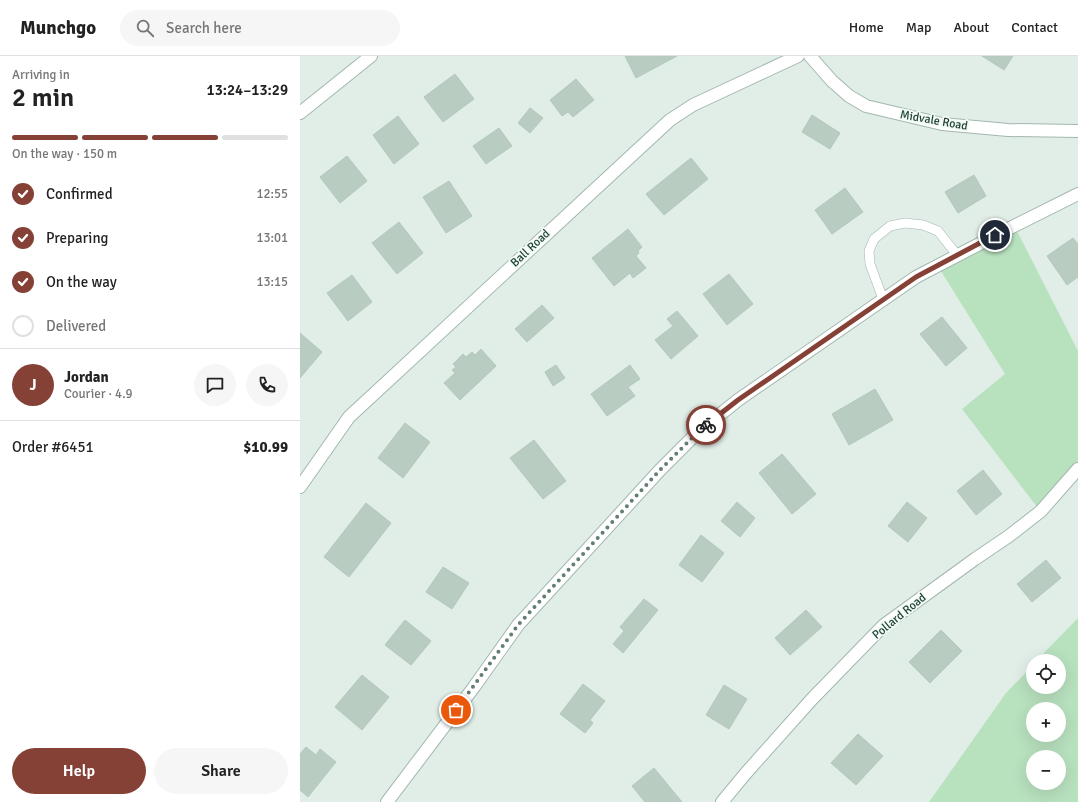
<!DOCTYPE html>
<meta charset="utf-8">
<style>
:root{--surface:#fff;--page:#f6f6f6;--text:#222;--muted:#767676;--line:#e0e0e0;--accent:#854136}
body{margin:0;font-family:Signika,sans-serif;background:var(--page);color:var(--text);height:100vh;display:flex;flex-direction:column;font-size:15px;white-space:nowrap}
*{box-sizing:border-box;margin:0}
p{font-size:13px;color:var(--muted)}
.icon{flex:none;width:22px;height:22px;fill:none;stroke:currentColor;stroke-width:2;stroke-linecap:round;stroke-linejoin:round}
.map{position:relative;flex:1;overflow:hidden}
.drawer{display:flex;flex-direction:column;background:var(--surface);width:300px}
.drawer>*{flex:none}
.fabs{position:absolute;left:726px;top:598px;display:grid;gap:8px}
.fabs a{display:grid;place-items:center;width:40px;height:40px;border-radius:50%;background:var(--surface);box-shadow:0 4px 16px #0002;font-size:20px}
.pin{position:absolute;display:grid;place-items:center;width:34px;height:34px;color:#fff;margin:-17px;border:2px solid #fff;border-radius:50%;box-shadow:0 1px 4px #0007}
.courier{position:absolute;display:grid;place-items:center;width:40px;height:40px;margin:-20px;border:3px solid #854136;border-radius:50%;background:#fff;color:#222;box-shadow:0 1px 5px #0007}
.summary em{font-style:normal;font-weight:600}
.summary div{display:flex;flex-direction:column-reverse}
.summary{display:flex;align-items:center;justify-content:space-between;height:68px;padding:0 12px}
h1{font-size:26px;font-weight:600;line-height:30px}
.bar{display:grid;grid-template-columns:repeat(4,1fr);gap:6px 4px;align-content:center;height:48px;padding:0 12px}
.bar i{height:5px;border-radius:3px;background:var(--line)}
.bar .on{background:var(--accent)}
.bar p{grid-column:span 4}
.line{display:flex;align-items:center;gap:10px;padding:0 12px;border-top:1px solid var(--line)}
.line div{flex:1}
.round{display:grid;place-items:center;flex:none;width:42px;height:42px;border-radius:21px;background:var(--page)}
ol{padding:0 12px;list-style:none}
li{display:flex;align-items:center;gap:12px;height:44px}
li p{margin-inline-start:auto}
li .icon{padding:4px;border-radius:50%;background:var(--accent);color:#fff;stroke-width:4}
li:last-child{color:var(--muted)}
li i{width:22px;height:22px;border:2px solid var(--line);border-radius:50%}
.action{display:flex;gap:8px;margin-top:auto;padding:8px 12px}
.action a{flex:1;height:46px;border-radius:24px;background:var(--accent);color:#fff;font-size:16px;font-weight:600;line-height:46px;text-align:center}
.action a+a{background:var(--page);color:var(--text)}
header{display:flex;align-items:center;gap:24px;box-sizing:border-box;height:56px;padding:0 20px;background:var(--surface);border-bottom:1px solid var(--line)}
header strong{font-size:19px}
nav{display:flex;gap:22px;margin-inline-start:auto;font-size:14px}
.search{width:280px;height:36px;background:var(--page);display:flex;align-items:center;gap:10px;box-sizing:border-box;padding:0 14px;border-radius:22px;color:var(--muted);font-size:15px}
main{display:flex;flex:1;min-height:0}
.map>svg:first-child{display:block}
</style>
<header>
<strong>Munchgo</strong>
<div class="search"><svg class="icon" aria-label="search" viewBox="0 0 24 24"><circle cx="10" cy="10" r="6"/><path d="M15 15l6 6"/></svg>Search here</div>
<nav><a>Home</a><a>Map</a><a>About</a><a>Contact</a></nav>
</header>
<main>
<section class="drawer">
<div class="summary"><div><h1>2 min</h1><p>Arriving in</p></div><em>13:24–13:29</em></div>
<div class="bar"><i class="on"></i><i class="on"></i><i class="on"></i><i></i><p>On the way · 150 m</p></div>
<ol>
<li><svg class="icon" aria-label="check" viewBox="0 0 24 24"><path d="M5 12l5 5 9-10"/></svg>Confirmed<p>12:55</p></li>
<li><svg class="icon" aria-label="check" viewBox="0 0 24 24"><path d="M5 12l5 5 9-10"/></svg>Preparing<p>13:01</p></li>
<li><svg class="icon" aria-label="check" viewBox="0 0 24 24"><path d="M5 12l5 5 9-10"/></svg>On the way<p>13:15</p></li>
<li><i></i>Delivered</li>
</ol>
<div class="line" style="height:72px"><b class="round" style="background:var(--accent);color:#fff">J</b><div><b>Jordan</b><p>Courier · 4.9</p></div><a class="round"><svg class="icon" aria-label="chat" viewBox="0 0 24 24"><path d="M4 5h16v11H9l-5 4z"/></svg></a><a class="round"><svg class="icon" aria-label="phone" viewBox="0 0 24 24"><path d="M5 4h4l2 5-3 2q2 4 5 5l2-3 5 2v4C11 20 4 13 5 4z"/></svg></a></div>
<div class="line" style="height:52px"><div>Order #6451</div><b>$10.99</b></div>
<div class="action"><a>Help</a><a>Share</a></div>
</section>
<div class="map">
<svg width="778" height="746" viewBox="0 0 778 746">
<rect width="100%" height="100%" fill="#e1eee7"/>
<g fill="#b8e1be" fill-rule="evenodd">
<polygon points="714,169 778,295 778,414 741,456 662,353 705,318 639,212"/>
<path d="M 778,562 L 778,746 L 629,746 L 706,637 L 733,609 L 733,631 L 759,631 L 759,605 L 736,605 ZM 733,653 L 759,653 L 759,679 L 733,679 ZM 733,701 L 759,701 L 759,727 L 733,727 Z"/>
</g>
<g fill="#b9ccc2" stroke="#b3c8bd">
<polygon points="325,0 377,0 336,22"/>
<polygon points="682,0 713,0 704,14"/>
<polygon points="155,18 174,43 143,66 124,41"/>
<polygon points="276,23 294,44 273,61 268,56 262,60 250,44"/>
<polygon points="230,52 243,62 230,77 218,67"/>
<polygon points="512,59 540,77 530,93 502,76"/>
<polygon points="98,60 119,88 94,108 73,79"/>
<polygon points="199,72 212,90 186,108 173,90"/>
<polygon points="47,100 67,125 40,147 20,121"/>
<polygon points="391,102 408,123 364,159 346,138"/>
<polygon points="674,119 686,140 658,157 645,136"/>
<polygon points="149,125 172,160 146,177 123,141"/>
<polygon points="545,132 563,156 532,178 515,154"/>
<polygon points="99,166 123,197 97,218 72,187"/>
<polygon points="328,173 342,191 338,195 339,197 336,200 346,212 333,222 330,217 314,230 292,202"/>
<polygon points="773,182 778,188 778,221 767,229 747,200"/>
<polygon points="429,218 453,248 427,269 403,238"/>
<polygon points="52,219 72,246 48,265 27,237"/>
<polygon points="242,249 254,262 227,286 215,273"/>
<polygon points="377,255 398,280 371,303 355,284 373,270 367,263"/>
<polygon points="642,261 667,292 646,310 620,278"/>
<polygon points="0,277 22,296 0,322"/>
<polygon points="181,293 196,310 160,344 144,327 155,317 152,314 156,311 153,308 163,298 166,301 172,296 175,299"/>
<polygon points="256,309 265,322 253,330 245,316"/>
<polygon points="330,309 340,323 328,331 335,340 307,360 291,338"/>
<polygon points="575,333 593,364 549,389 532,358"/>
<polygon points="105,367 130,386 103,422 78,402"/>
<polygon points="234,384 266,425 243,443 210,402"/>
<polygon points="482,398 516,438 492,458 459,417"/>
<polygon points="683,414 702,438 676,459 657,435"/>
<polygon points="437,446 455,462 440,481 421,465"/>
<polygon points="607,446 627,462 608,486 588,470"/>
<polygon points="66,447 91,467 49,521 24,501"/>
<polygon points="401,479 424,497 402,526 379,509"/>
<polygon points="746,504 761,522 732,546 717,528"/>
<polygon points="143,511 169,527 152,553 126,536"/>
<polygon points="344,543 358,554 323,597 313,588 324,575 320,571"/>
<polygon points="506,554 522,571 490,599 475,582"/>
<polygon points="105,564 131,585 111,609 85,589"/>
<polygon points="641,574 662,595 630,627 609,606"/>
<polygon points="62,619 89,641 62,674 35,651"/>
<polygon points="283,628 305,645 290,664 293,667 285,677 260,658"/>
<polygon points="424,629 447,643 429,673 406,659"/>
<polygon points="558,678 583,700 556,729 531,707"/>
<polygon points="6,691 16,699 20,693 36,706 8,741 0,734 0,698"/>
<polygon points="354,712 382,746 345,746 332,730"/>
</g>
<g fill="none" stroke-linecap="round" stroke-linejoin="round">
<defs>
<polyline id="service" points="583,243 570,208 569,195 574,183 590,170 605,167 623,169 638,175 657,199"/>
<g id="minor">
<polyline points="510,0 532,25 549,40 566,50 642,68 708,74 778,75"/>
<polyline points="0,57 71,0"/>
<polyline points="0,431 49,361 370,64 393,49 498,0"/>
<polyline points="87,746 174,631 218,569 360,414 397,377 438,344 616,221 708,173 778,138"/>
<polyline points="422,746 446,717 512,643 584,569 675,503 709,480 741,455 778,413"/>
</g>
</defs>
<use href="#service" stroke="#a3b7ae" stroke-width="10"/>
<use href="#minor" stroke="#a3b7ae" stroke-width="14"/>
<use href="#service" stroke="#fff" stroke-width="9"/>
<use href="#minor" stroke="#fff" stroke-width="12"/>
</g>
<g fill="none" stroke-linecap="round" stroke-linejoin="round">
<polyline stroke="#637e73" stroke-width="4" stroke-dasharray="0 7.2" points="156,654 218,569 360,414 397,377 406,369"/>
<polyline stroke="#854136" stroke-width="5" points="406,369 438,344 616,221 695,179"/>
</g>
<g text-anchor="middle" stroke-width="3.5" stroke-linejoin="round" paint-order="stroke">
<g font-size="12" fill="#1f4134" stroke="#f2faf5">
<text transform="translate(634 64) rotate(10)" y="4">Midvale Road</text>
<text transform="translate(230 192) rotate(-43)" y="4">Ball Road</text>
<text transform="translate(599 560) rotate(-39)" y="4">Pollard Road</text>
</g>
</g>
</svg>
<div class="fabs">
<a><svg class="icon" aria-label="locate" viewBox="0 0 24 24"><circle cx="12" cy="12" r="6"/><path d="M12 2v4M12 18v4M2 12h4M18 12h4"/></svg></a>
<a>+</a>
<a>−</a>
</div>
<div class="pin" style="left:156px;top:654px;background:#ea580c"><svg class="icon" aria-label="bag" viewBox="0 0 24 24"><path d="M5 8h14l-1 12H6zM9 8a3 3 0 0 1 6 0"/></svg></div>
<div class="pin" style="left:695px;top:179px;background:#1f2937"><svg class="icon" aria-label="home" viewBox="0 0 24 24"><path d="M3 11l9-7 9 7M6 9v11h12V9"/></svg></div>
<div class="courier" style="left:406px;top:369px"><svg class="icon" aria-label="bike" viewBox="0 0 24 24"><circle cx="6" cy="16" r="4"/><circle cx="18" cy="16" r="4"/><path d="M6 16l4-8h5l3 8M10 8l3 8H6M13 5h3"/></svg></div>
</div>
</main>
